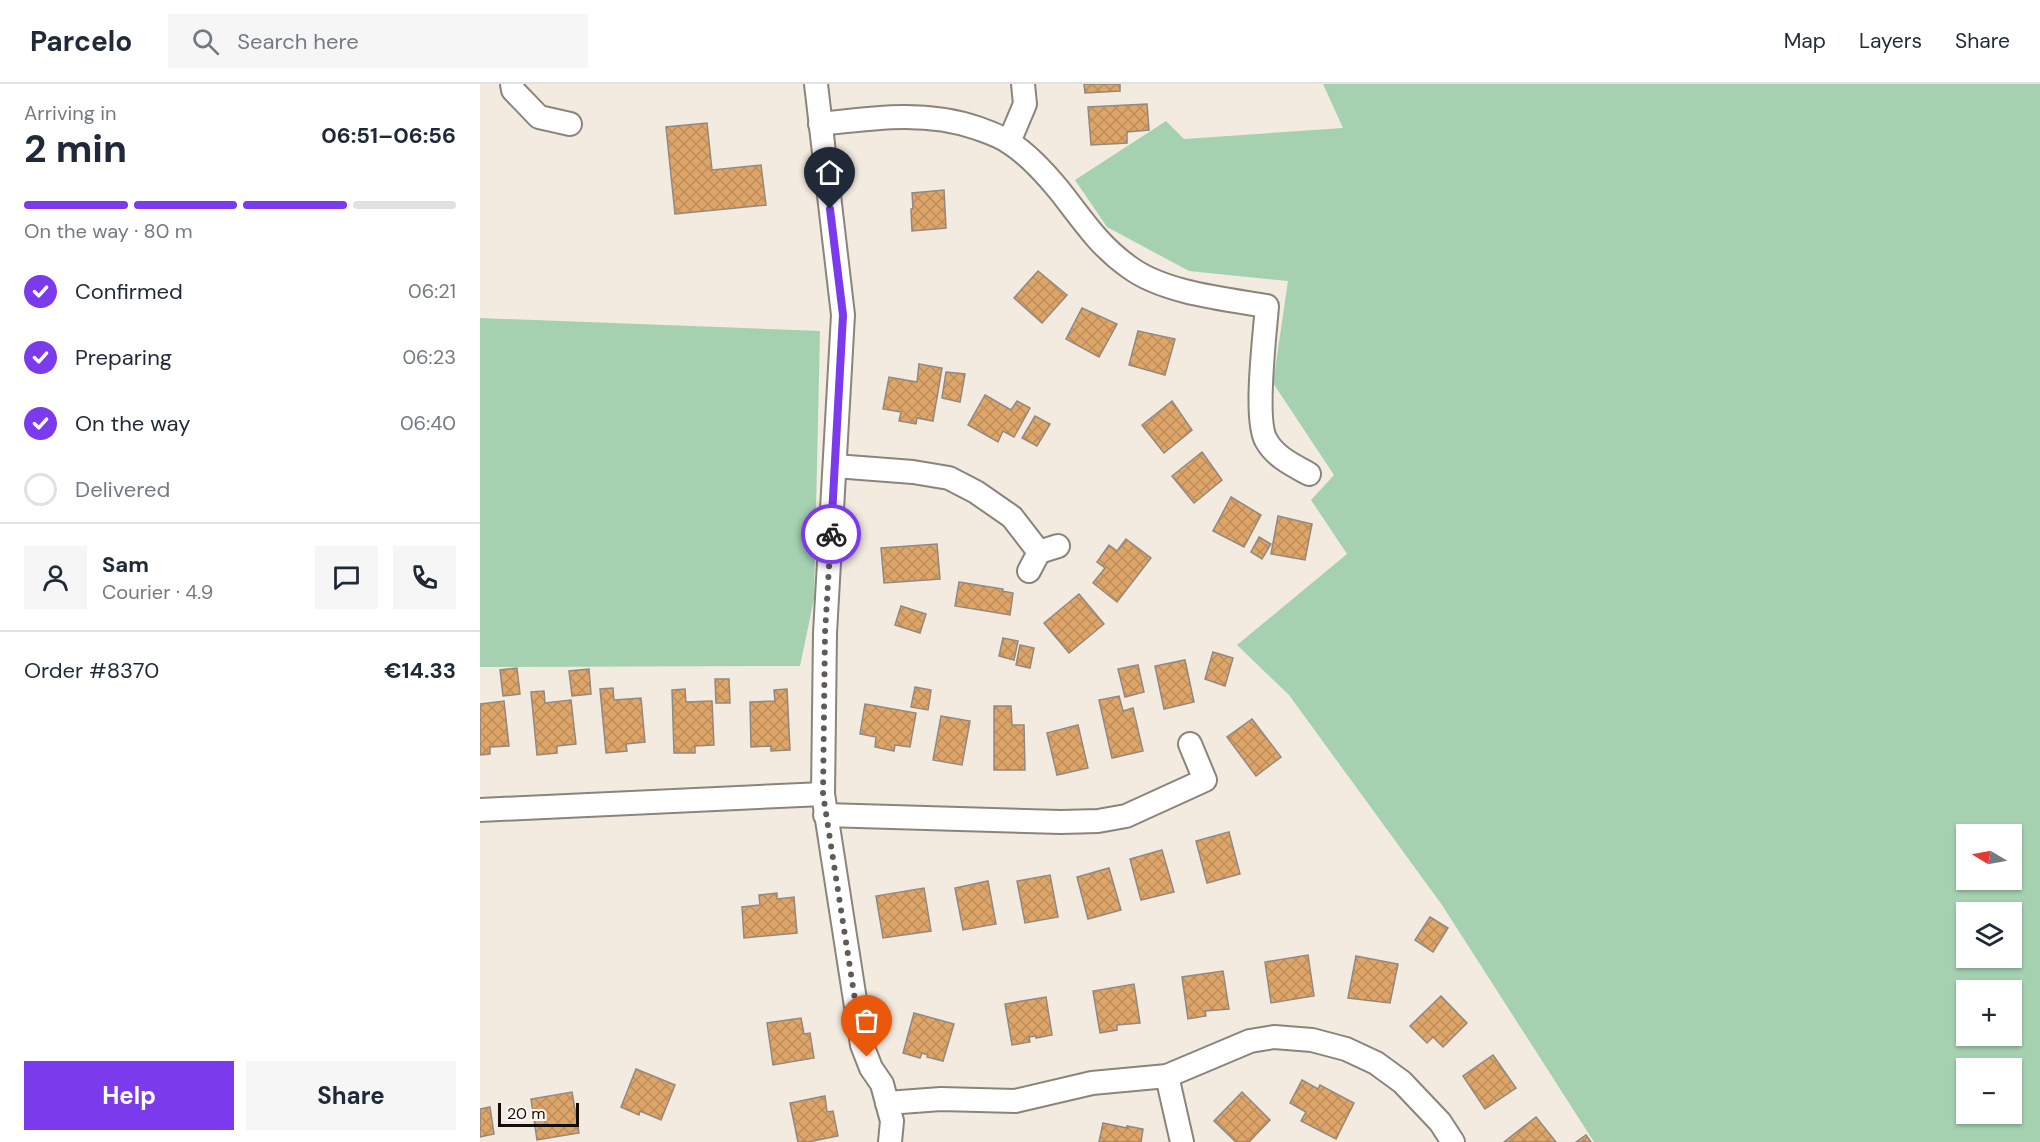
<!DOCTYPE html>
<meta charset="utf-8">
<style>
:root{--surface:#fff;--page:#f6f6f7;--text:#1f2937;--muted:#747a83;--line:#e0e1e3;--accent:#7c3aed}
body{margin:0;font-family:"DM Sans",sans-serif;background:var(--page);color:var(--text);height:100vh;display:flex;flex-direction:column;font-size:22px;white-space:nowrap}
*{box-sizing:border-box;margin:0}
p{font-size:20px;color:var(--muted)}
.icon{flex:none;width:33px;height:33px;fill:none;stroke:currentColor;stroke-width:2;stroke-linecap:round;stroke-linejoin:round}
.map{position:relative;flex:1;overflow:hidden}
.side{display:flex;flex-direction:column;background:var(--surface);width:480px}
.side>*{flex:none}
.needle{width:39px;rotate:280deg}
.controls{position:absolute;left:1476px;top:740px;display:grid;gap:12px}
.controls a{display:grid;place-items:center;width:66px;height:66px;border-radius:0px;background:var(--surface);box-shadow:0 2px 4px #0004;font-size:30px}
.scale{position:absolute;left:18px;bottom:15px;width:81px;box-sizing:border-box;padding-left:6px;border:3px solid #110e0b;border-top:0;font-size:16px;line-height:21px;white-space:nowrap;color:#110e0b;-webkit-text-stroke:4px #fff8f0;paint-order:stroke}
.pin{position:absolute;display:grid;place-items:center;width:51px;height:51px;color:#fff;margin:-62px -26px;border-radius:50% 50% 50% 0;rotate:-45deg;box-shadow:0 0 6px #0007}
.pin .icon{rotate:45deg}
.courier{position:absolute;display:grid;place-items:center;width:60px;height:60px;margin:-30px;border:4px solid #7c3aed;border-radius:50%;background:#fff;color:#222;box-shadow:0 2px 8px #0007}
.headline em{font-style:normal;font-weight:700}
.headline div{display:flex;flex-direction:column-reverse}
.headline{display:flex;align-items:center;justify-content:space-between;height:102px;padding:0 24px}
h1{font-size:39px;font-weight:700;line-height:45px}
.bar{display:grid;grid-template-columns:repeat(4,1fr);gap:9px 6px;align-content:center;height:72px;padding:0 24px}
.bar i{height:8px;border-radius:4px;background:var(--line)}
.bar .active{background:var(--accent)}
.bar p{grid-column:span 4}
.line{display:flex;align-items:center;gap:15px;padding:0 24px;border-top:2px solid var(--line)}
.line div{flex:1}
.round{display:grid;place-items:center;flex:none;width:63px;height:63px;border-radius:0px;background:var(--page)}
ol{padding:0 24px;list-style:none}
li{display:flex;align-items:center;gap:18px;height:66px}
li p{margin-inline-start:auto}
li .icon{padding:6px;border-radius:50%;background:var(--accent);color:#fff;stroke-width:4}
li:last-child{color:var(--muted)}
li i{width:33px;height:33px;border:3px solid var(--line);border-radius:50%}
.primary-button{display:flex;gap:12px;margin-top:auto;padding:12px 24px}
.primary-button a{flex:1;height:69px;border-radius:0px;background:var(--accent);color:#fff;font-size:24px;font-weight:700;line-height:69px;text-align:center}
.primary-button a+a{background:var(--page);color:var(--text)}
header{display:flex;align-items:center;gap:36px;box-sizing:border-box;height:84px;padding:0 30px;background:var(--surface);border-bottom:2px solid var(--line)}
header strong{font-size:28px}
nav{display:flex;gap:33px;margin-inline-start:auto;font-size:21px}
.search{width:420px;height:54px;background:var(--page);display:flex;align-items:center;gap:15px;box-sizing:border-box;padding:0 21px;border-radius:0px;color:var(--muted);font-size:22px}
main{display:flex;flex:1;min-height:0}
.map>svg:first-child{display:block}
</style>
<header>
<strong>Parcelo</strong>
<div class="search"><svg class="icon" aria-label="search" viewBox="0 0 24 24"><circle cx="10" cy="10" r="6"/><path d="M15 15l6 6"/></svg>Search here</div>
<nav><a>Map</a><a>Layers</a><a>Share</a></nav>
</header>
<main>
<section class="side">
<div class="headline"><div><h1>2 min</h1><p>Arriving in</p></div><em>06:51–06:56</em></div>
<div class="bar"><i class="active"></i><i class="active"></i><i class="active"></i><i></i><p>On the way · 80 m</p></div>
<ol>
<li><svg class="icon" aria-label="check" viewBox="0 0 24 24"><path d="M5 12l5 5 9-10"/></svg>Confirmed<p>06:21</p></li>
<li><svg class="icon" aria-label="check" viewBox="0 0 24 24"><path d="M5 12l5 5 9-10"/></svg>Preparing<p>06:23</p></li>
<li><svg class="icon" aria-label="check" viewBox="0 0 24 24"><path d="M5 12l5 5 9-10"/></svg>On the way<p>06:40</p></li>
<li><i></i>Delivered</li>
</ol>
<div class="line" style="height:108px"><a class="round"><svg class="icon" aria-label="person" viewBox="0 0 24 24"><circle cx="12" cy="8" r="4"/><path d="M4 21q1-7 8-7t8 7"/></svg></a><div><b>Sam</b><p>Courier · 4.9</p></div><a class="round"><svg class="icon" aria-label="chat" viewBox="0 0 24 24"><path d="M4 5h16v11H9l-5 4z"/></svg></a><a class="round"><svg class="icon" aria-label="phone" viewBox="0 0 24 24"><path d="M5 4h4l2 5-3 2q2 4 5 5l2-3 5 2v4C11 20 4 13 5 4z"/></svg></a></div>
<div class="line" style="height:78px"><div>Order #8370</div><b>€14.33</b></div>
<div class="primary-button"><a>Help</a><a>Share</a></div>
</section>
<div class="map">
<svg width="1560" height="1058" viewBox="0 0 1560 1058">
<defs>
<pattern id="building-cross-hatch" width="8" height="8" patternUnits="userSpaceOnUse" patternTransform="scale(1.5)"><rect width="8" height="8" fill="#dea569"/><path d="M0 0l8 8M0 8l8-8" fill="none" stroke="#bd8d5a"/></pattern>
</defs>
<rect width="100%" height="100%" fill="#f3ebe0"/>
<g fill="#a5d1b1" fill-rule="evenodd">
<path d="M 843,0 L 1560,0 L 1560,1058 L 1114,1058 L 962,821 L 809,611 L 757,561 L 867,470 L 831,416 L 854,391 L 793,299 L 808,197 L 709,187 L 627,143 L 595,96 L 686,37 L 704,55 L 863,44 ZM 1486,750 L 1532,750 L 1532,795 L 1486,795 ZM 1486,828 L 1532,828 L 1532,873 L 1486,873 ZM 1486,906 L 1532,906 L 1532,951 L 1486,951 ZM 1486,984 L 1532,984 L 1532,1029 L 1486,1029 Z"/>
<polygon points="0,234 340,247 334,515 320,582 0,583"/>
</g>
<g fill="url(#building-cross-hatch)" stroke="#928880" stroke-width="1.5">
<polygon points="604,0 640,0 640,7 605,9"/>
<polygon points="667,20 669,46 647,48 647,59 611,61 608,23"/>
<polygon points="227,39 232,86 281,81 286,121 195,130 186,43"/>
<polygon points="464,106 466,144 432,147 431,125 433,125 432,109"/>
<polygon points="558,187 587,211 562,239 534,214"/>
<polygon points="602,224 637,240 619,273 586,255"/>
<polygon points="658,247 695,255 685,291 649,281"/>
<polygon points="439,280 462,284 453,337 437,334 436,340 419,337 421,328 403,325 409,293 437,298"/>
<polygon points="466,288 485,290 480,318 462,314"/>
<polygon points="505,311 531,326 537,317 550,324 534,353 523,347 518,358 488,341"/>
<polygon points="692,317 712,346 684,369 662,341"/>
<polygon points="555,332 570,340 557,362 542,354"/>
<polygon points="722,368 742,396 714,419 692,392"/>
<polygon points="751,413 781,431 764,463 733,447"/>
<polygon points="798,432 832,440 825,476 791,470"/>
<polygon points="779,453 791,460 782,475 771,468"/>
<polygon points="646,455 671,474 637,518 613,499 625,484 617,478 629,461 637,467"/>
<polygon points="457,460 460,495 404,499 401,464"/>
<polygon points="479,498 523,505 522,507 533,509 530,531 475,522"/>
<polygon points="599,510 624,540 589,569 564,539"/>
<polygon points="421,522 446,530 440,549 415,541"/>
<polygon points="523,554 538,557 534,576 519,572"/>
<polygon points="540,561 554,564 550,584 536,581"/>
<polygon points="733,568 753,574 745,602 725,595"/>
<polygon points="705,576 714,618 684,625 675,582"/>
<polygon points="658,581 664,608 645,613 638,585"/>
<polygon points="37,584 40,610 23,612 20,586"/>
<polygon points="109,585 111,610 92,612 89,587"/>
<polygon points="235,595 249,595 250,619 236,619"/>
<polygon points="435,603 451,606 448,626 431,623"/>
<polygon points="133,604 134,616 161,614 165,658 146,660 147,667 126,669 120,605"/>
<polygon points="205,605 206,618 232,617 234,661 215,662 215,669 194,669 192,606"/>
<polygon points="307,605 310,666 291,667 291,662 271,663 270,618 295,617 294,606"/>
<polygon points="64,607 65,619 91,616 96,660 77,662 77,669 57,671 51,608"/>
<polygon points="639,612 643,627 653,624 663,667 632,674 619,616"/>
<polygon points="24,617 29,662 10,663 10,670 0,671 0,620"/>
<polygon points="385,620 436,629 430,663 415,661 414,667 395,663 396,653 380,650"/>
<polygon points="514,622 531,622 532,641 544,641 545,686 514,686"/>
<polygon points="461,632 490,637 482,681 453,676"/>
<polygon points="772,635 801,673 776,692 747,653"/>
<polygon points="598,641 608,684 577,691 567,649"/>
<polygon points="749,748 760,790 727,799 716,757"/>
<polygon points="682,766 694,808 661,816 650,775"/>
<polygon points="629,784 641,826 608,835 597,793"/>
<polygon points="570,791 578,833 545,839 537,797"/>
<polygon points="508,797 516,840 483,846 475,804"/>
<polygon points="444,804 451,847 403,854 396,812"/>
<polygon points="297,809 297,815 314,813 317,849 264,854 262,823 280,821 279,811"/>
<polygon points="950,833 968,844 953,868 935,856"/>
<polygon points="828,871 834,912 791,919 785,878"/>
<polygon points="876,872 918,880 910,919 868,914"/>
<polygon points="743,887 749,925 725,927 726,932 708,935 702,893"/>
<polygon points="654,900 660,939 637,941 637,946 620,949 613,907"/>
<polygon points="961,912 987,939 963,963 953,953 947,959 930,942"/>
<polygon points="566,913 572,951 556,954 556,952 549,953 550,958 532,961 525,920"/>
<polygon points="434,929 474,940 463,977 447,973 448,971 442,969 440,974 423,969"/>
<polygon points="321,934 324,950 330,949 334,974 293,981 287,939"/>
<polygon points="1013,971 1036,1004 1005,1025 983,992"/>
<polygon points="156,985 195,1001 181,1036 160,1027 159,1031 141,1023"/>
<polygon points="822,996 838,1005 840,1001 874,1019 856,1055 821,1037 826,1028 810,1019"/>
<polygon points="92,1008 99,1049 57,1056 51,1015"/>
<polygon points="762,1008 790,1036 769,1058 756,1058 734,1037"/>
<polygon points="345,1012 347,1028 353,1027 358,1052 328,1058 318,1058 310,1019"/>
<polygon points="10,1023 14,1050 0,1053 0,1025"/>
<polygon points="1056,1033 1076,1058 1024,1058"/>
<polygon points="623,1039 647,1044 647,1042 663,1045 661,1058 619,1058"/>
<polygon points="1106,1051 1111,1058 1096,1058"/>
</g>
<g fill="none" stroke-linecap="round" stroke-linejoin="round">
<defs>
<g id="minor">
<polyline points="32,0 33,6 59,33 90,40"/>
<polyline points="336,0 363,231 345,549 343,710 382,961 391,984 402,1000 412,1037 410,1058"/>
<path d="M 340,40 C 393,34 445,26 497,44 C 508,48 521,52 530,59 C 549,71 565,89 579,106 C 602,135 618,161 649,183 C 684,209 745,215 787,222 C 785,249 774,335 786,356 C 795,373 813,381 829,390"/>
<polyline points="529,58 545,20 543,0"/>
<polyline points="355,382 433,388 469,394 496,408 532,433 559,468"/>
<polyline points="549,487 559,468 578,462"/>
<polyline points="0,726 343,710"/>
<polyline points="345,731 581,738 618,737 646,732 725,696 710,660"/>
<polyline points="687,992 702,1058"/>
<polyline points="407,1019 461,1015 535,1017 612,999 687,992 770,957 794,953 832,956 866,965 896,979 922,998 960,1038 973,1058"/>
</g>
</defs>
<use href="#minor" stroke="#8b847a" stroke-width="26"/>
<use href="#minor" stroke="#fff" stroke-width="22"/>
</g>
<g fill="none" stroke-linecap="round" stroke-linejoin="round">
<polyline stroke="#605b56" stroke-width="6" stroke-dasharray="0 10.8" points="351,450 345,549 343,710 382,961 387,973"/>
<polyline stroke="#7c3aed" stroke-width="8" points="350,125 363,231 351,450"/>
</g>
</svg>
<div class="controls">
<a><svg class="needle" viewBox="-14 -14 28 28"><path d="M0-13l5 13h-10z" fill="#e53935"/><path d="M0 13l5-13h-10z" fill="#747a83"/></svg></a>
<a><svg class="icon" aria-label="layers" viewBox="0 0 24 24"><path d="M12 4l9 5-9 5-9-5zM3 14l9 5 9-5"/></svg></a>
<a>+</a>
<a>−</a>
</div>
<div class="scale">20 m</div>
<div class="pin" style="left:387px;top:973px;background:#ea580c"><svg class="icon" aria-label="bag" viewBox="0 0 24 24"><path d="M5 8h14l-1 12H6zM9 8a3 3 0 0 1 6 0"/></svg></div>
<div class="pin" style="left:350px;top:125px;background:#1f2937"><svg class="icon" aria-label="home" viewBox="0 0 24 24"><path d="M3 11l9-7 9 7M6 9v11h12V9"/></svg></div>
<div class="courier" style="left:351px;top:450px"><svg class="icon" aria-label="bike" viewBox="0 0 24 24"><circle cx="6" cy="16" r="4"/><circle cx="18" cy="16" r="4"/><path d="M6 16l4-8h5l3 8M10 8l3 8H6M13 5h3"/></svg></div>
</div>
</main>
